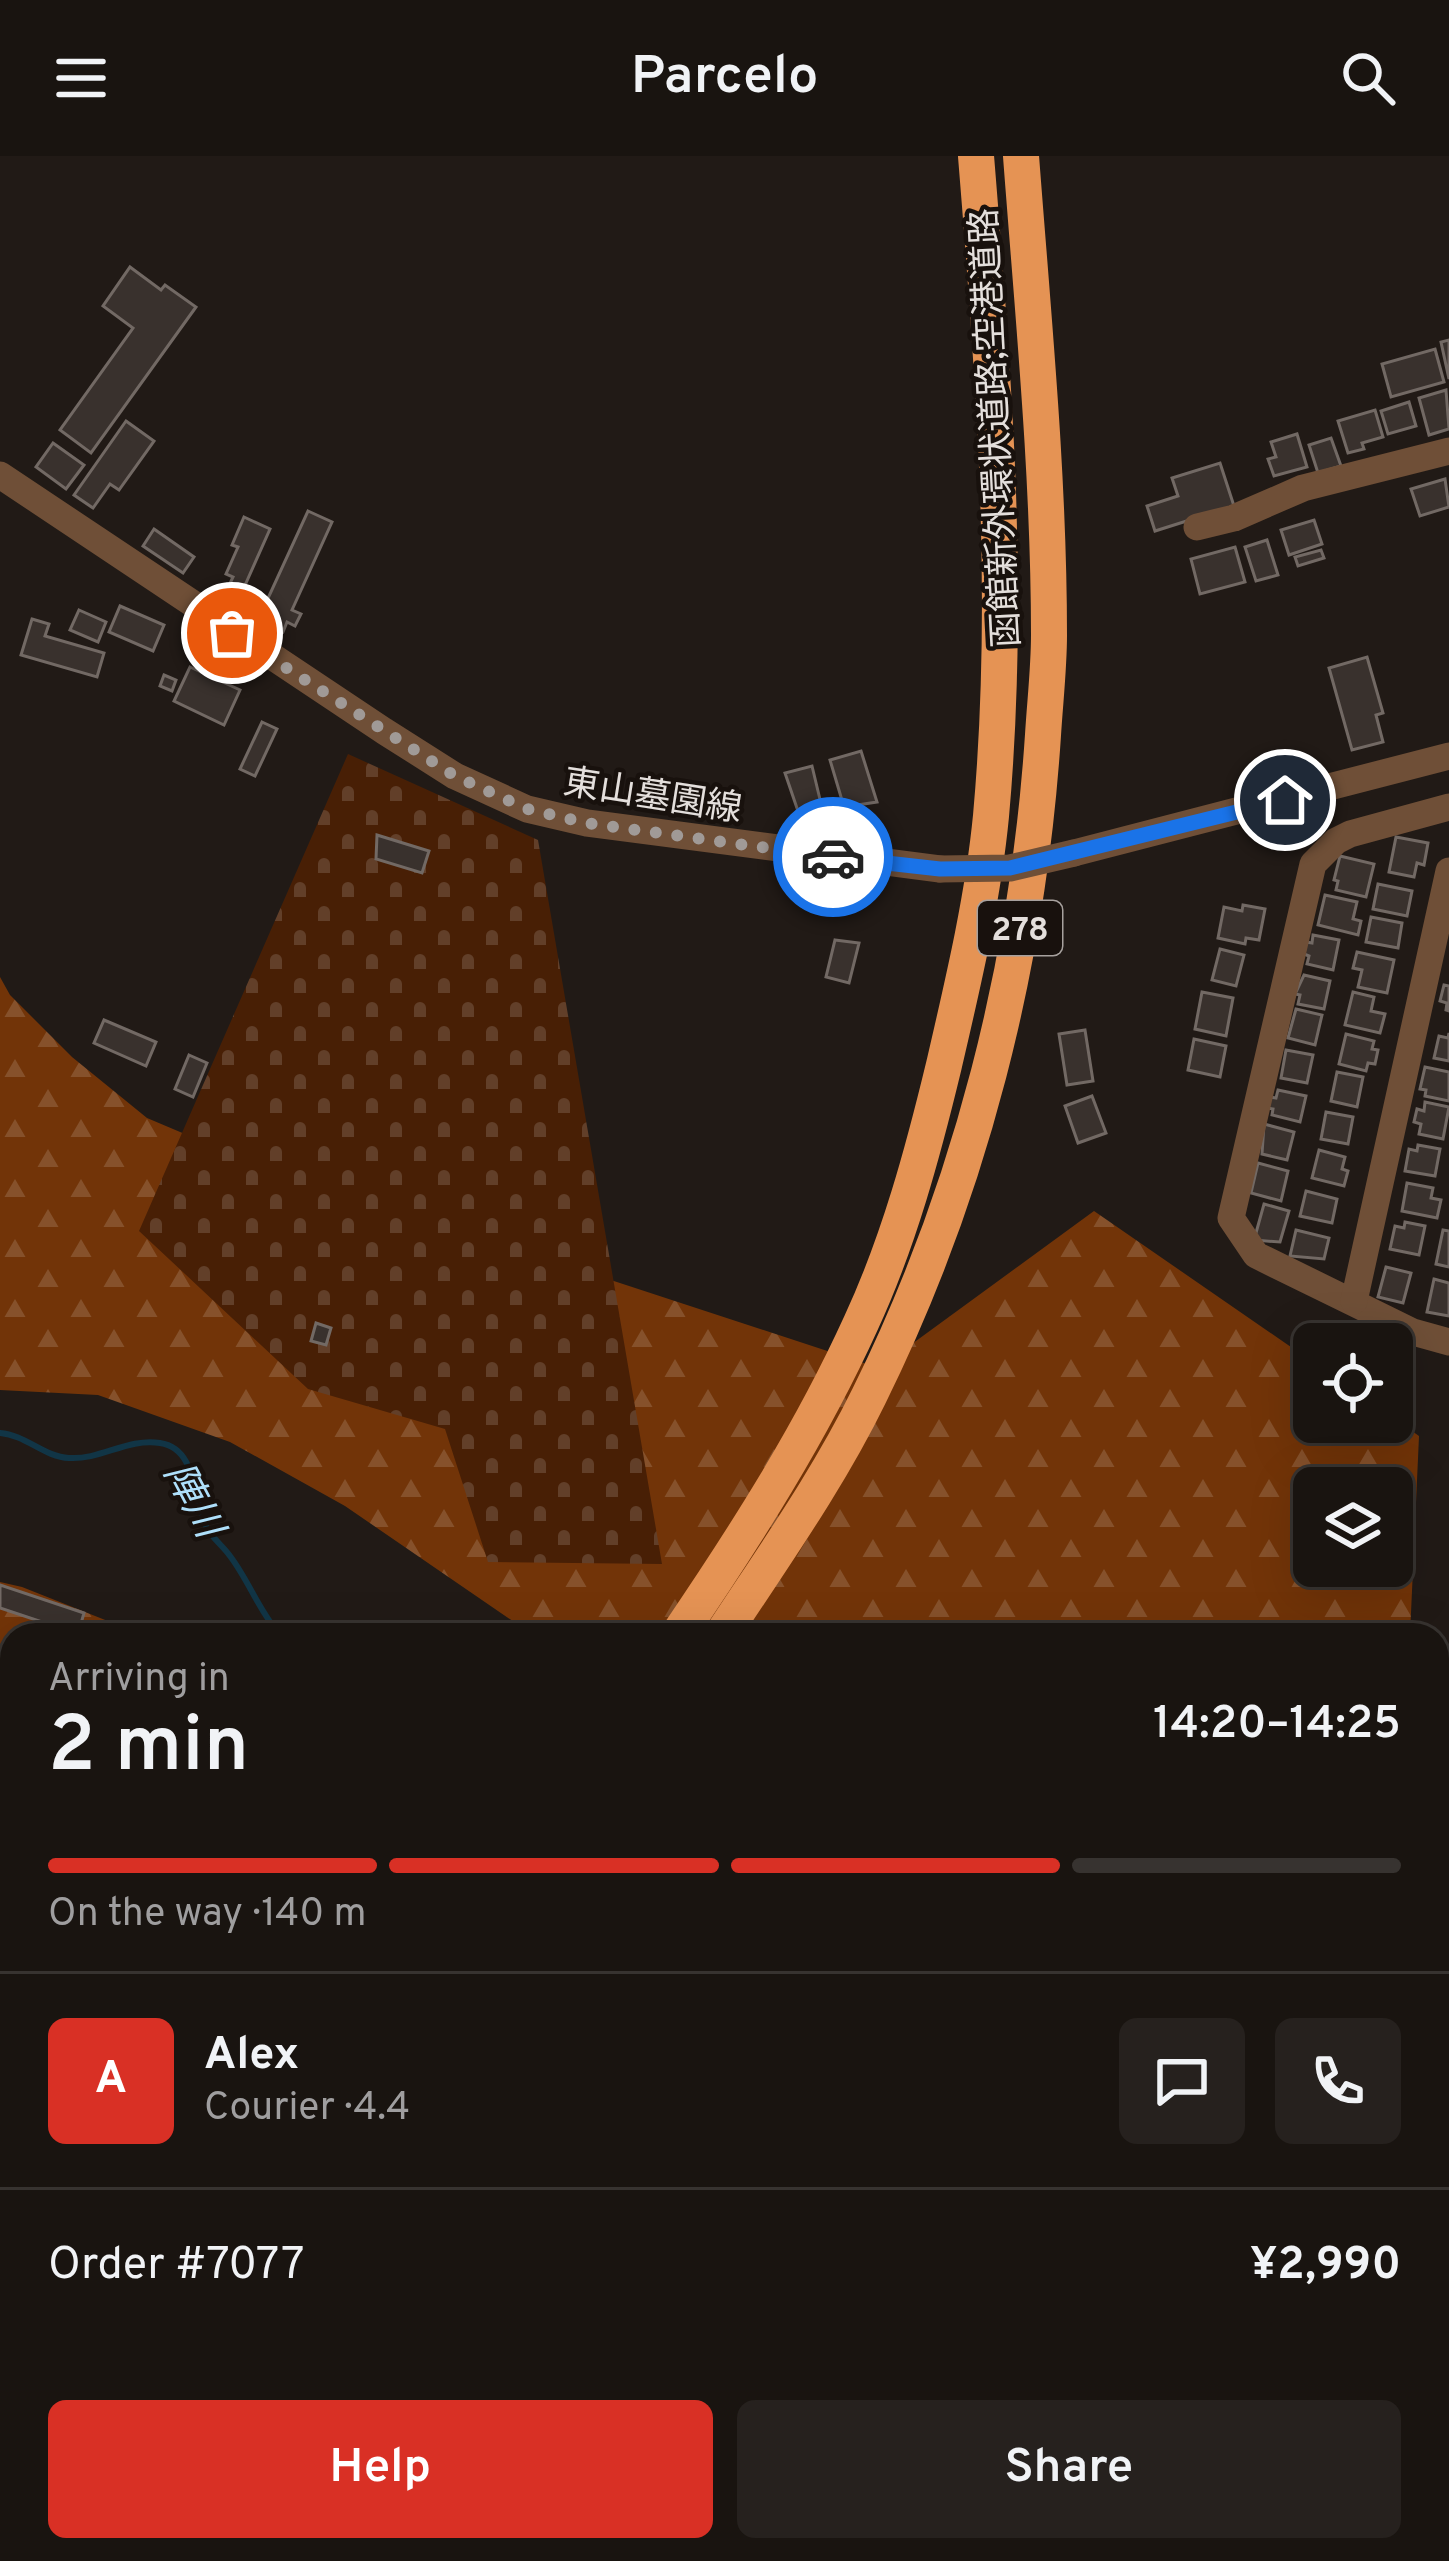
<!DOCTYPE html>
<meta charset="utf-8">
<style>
:root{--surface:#191410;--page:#26211e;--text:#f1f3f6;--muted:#9f9e9f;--line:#373330;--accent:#d93025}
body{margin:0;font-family:Overpass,"Noto Sans JP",sans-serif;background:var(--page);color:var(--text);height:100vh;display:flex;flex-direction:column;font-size:45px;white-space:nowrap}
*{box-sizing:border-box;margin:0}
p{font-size:39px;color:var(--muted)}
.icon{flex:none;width:66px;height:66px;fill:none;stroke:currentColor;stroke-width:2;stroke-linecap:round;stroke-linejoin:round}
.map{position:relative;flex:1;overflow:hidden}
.details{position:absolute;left:0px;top:1467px;width:1449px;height:939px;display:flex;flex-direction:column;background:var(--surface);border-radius:36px 36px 0 0;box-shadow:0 12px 48px #0002,0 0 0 3px var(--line)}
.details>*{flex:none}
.tools{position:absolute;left:1293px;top:1167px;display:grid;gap:24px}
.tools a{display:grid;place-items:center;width:120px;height:120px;border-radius:18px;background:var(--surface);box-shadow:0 12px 48px #0002,0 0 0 3px var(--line);font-size:60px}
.pin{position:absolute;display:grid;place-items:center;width:102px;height:102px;color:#fff;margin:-51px;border:6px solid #fff;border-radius:50%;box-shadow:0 3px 12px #0007}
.courier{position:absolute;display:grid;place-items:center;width:120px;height:120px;margin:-60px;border:9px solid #1a73e8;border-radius:50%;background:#fff;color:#222;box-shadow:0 3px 15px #0007}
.summary em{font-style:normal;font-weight:600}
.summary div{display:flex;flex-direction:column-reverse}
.summary{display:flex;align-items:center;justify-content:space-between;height:204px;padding:0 48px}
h1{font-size:78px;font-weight:600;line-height:90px}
.bar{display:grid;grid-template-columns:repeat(4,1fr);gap:18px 12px;align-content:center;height:144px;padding:0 48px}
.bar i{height:15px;border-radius:9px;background:var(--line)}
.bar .on{background:var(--accent)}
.bar p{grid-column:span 4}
.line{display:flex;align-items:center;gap:30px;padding:0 48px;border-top:3px solid var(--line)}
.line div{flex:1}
.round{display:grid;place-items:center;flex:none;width:126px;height:126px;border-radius:18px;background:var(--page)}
.cta{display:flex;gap:24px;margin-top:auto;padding:24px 48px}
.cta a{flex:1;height:138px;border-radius:18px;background:var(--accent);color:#fff;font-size:48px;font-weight:600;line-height:138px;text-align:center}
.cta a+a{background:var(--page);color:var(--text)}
header{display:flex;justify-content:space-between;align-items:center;height:156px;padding:0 48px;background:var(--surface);font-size:54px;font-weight:600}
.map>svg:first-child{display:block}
</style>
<header><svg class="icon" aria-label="menu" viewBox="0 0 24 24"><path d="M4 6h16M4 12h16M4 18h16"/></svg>Parcelo<svg class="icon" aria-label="search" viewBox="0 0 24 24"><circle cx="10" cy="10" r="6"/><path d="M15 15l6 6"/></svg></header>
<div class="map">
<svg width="1449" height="2405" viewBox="0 0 1449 2405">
<defs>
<pattern id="forest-firs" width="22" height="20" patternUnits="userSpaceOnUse" patternTransform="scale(3)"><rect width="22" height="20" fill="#723408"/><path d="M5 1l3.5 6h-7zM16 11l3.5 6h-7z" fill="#86512b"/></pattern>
<pattern id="cemetery-stones" width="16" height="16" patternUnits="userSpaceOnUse" patternTransform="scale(3)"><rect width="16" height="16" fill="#481f05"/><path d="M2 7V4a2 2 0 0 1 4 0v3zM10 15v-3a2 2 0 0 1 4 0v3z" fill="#623f29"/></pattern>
<pattern id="park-crowns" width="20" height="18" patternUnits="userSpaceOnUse" patternTransform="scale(3)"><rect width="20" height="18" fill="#481f05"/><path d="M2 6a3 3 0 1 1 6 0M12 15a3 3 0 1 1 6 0" fill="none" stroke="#623f29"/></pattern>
</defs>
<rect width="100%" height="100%" fill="#211a16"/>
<g fill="url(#forest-firs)" fill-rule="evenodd">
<path d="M 0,821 L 10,839 L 72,901 L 147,962 L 251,1006 L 879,1212 L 1094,1055 L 1314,1207 L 1314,1266 L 1392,1266 L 1392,1261 L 1419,1280 L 1410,1479 L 533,1479 L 345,1350 L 230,1286 L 98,1239 L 0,1234 ZM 1314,1332 L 1392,1332 L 1392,1410 L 1314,1410 Z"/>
<polygon points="0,1426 22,1431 143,1479 12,1479 12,1773 0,1768"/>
<polygon points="1437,1507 1449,1507 1449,1887 1437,1892"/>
<polygon points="1437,2047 1449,2049 1449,2208 1437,2209"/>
</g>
<polygon fill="url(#cemetery-stones)" points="348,598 538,684 662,1408 488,1406 445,1273 308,1233 139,1075"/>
<polygon fill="url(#park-crowns)" points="1449,1921 1449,1974 1437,1972 1437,1922"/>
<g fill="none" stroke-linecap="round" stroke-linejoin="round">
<g stroke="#113546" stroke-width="6">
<path d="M 0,1277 C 26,1279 44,1301 69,1302 C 101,1304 127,1282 160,1287 C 199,1293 192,1346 207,1372 C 213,1383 223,1390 230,1400 C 249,1425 259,1455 280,1479"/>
<polyline points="1437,1898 1449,1896"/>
</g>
</g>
<g fill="#39312d" stroke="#726964" stroke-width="3">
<polygon points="130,111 161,134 165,129 196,151 91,297 60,274 133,172 103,150"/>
<polygon points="1449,184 1449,223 1441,186"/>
<polygon points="1435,193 1444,226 1391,241 1382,208"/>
<polygon points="1446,234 1449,273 1429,279 1419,242"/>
<polygon points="1409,246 1416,270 1388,278 1381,255"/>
<polygon points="1375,254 1383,281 1362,287 1364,293 1348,297 1338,265"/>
<polygon points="126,265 154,285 119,334 110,328 93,352 74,339"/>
<polygon points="1297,278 1307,311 1274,320 1268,303 1276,301 1271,286"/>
<polygon points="1331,282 1341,310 1318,317 1309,289"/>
<polygon points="53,287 84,309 66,333 36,311"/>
<polygon points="1220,307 1234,350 1155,375 1147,350 1178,340 1172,322"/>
<polygon points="1445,323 1449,351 1420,360 1411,333"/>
<polygon points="308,355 332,366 292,454 301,458 295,470 287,466 283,476 258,464"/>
<polygon points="244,361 270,373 238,445 225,438 233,421 226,418 238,391 232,389"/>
<polygon points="1314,364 1322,388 1289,399 1281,374"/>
<polygon points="154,373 194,401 183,417 143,390"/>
<polygon points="1267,384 1278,419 1256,425 1245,391"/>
<polygon points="1235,391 1245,426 1200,438 1191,403"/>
<polygon points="1321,394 1324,402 1298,410 1295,401"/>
<polygon points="120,450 164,469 153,495 109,476"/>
<polygon points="79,454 106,466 98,486 70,474"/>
<polygon points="32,463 49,468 45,480 104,497 97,521 21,499"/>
<polygon points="1367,501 1383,557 1376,559 1383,586 1352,594 1329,512"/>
<polygon points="190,511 240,534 224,569 174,545"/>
<polygon points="164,519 176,524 172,535 160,530"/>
<polygon points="262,566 277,573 255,620 240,613"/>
<polygon points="861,595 877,646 844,651 830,604"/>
<polygon points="812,610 823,656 800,661 785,617"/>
<polygon points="832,656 870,662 867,682 829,676"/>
<polygon points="377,679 429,695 422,717 376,703"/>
<polygon points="1396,681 1428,687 1424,709 1417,707 1414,721 1389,716"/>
<polygon points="1340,700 1374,708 1366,741 1336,734 1338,725 1334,724"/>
<polygon points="1378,728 1412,735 1407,760 1373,753"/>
<polygon points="1325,739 1357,746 1353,763 1361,765 1358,779 1318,769"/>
<polygon points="1243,749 1265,753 1259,784 1246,782 1245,788 1218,782 1224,751 1242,755"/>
<polygon points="1371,761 1402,767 1398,792 1366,786"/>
<polygon points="1313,779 1339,784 1333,814 1307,808 1309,800 1304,798 1306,786 1312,787"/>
<polygon points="835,784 859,787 849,827 826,821"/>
<polygon points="1220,793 1244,799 1236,830 1212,824"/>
<polygon points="1357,796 1394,804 1387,837 1358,831 1362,814 1353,812"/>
<polygon points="1304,819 1330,825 1324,853 1298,848 1300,839 1295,838"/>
<polygon points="1444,829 1449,830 1449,855 1446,854 1447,847 1440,845"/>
<polygon points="1202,836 1233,842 1226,880 1195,873"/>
<polygon points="1353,836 1374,841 1371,855 1385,858 1380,877 1345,869"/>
<polygon points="1296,853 1322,859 1315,889 1288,882"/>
<polygon points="104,864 156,886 146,910 94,887"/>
<polygon points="1085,874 1093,925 1067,929 1059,878"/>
<polygon points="1449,877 1449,905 1434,902 1439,880 1448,882"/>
<polygon points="1346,878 1374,885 1372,893 1378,894 1375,908 1368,907 1366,915 1339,908"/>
<polygon points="1194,883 1226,890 1220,921 1188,914"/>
<polygon points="1286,894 1313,899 1307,927 1281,922"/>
<polygon points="189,899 207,907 193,941 175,933"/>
<polygon points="1425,911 1449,916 1449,945 1425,940 1426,934 1420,933"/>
<polygon points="1337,916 1363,921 1357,951 1331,945"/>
<polygon points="1278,934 1306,940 1300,966 1272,959 1273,953 1267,952 1270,941 1276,942"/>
<polygon points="1092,940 1106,977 1078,987 1065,950"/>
<polygon points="1425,946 1449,951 1443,983 1419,978 1421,968 1414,966 1417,953 1424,955"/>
<polygon points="1326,956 1353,961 1348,988 1321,983"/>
<polygon points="1264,968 1294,976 1287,1004 1262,998"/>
<polygon points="1418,989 1440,993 1435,1020 1405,1015 1409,993 1417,995"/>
<polygon points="1319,994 1345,1001 1342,1013 1348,1015 1344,1030 1312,1022"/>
<polygon points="1258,1007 1288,1015 1281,1045 1251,1037"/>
<polygon points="1407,1027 1433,1032 1431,1042 1441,1044 1437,1062 1402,1055"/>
<polygon points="1306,1035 1337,1043 1332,1067 1300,1060"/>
<polygon points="1264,1048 1289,1055 1280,1086 1254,1084"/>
<polygon points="1405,1066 1425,1070 1419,1099 1390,1093 1395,1070 1404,1072"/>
<polygon points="1296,1074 1329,1082 1324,1103 1290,1100"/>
<polygon points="1443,1074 1449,1075 1449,1111 1436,1108"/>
<polygon points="1386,1111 1411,1117 1403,1147 1378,1141"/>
<polygon points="1434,1123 1449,1127 1449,1160 1427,1156"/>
<polygon points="316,1167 331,1172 326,1189 311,1185"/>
<polygon points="0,1429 84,1457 78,1478 0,1452"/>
<polygon points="8,1524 12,1525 12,1567 0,1563 0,1529 5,1531"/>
<polygon points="1443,2016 1449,2018 1449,2041 1437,2038"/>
<polygon points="1449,2230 1449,2258 1437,2260 1437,2231"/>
<polygon points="1437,2305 1441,2311 1446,2311 1447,2319 1438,2320 1441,2342 1437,2343"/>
<polygon points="653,2395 669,2399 668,2405 651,2405"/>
</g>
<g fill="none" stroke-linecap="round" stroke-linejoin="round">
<g stroke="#6f4f37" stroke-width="27">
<polyline points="0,319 384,575 455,620 527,653 587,667 940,713"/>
<polyline points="1197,371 1234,362 1303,332 1449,295"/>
<polyline points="1449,651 1350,678 1336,685 1313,708 1231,1062 1256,1099 1413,1176 1449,1186"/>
<polyline points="1074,697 1449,600"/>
<polyline points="1354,1145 1449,715"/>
<polyline points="1437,1988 1449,1990"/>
<polyline points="1437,2278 1449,2276"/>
</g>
<g stroke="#e59354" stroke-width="36">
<path d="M 678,1479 C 746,1379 811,1277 861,1167 C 899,1085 923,996 944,909 C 963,827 983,743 991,660 C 1011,439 994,220 976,0"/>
<path d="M 722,1479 C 773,1401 828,1324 869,1240 C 971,1034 1028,807 1043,579 C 1045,546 1049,512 1049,479 C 1049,319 1033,159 1021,0"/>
<polyline points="39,2405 47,2394"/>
<polyline points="80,2405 87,2394"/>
</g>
<polyline stroke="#6f4f37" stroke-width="27" points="940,713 1010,712 1074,697"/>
</g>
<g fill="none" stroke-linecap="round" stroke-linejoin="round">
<polyline stroke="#a09a97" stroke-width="12" stroke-dasharray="0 21.6" points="232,477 455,620 527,653 586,667 833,701"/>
<polyline stroke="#1a73e8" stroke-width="15" points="833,701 940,713 1010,712 1285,644"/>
</g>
<g text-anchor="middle" stroke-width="9" stroke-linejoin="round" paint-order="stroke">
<rect fill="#18110d" stroke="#a7a19e" stroke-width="3" x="978" y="745" width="84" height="54" rx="9"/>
<g font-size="33" font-weight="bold" fill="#e4dfdc">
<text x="1020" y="784">278</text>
</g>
<g font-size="36" fill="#e4dfdc" stroke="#18110d">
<text transform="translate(994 272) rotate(-93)" y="13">函館新外環状道路;空港道路</text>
<text transform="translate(653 638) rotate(9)" y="13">東山墓園線</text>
</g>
<g font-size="39" font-style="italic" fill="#aedffa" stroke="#18110d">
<text transform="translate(195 1343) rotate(62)" y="14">陣川</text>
</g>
</g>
</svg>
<div class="tools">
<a><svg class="icon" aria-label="locate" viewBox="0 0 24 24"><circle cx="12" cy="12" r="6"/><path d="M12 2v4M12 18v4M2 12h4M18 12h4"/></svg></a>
<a><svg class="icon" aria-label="layers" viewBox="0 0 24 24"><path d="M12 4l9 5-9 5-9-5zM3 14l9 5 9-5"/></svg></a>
</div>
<div class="pin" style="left:232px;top:477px;background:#ea580c"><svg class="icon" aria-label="bag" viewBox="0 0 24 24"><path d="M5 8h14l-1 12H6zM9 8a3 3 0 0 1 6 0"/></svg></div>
<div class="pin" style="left:1285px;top:644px;background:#1f2937"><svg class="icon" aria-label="home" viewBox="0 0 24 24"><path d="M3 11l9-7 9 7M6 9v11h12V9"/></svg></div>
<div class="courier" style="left:833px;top:701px"><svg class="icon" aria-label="car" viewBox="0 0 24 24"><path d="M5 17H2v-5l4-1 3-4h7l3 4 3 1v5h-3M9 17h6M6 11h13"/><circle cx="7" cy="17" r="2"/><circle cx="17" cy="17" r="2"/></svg></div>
<section class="details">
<div class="summary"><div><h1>2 min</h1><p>Arriving in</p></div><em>14:20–14:25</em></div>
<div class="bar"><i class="on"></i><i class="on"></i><i class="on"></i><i></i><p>On the way · 140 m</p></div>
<div class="line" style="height:216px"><b class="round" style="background:var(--accent);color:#fff">A</b><div><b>Alex</b><p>Courier · 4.4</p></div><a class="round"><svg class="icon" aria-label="chat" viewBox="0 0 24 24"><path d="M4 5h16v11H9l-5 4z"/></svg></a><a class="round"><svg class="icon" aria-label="phone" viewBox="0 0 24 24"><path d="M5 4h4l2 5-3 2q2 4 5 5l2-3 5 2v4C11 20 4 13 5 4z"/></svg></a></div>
<div class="line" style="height:156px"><div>Order #7077</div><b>¥2,990</b></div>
<div class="cta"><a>Help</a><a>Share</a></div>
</section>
</div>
